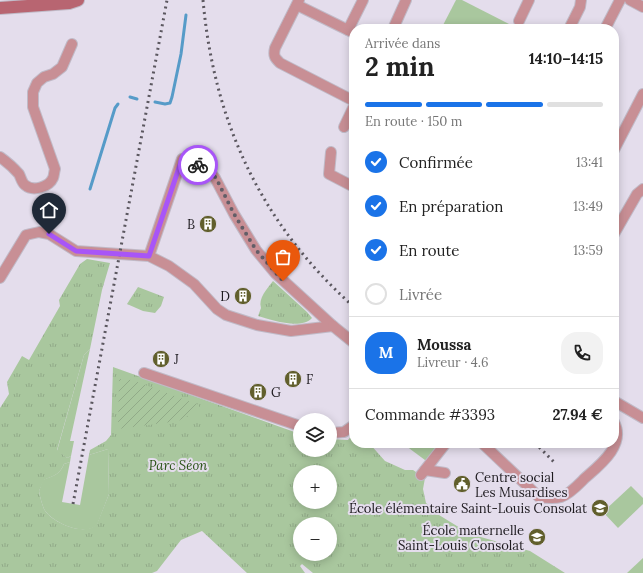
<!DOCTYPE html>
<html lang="fr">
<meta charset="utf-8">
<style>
:root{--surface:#fff;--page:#f2f2f2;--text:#222;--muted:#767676;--line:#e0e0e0;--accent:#1a73e8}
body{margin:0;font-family:Lora,serif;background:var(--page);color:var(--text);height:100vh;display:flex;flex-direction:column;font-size:15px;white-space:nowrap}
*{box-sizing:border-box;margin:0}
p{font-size:13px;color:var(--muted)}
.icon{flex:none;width:22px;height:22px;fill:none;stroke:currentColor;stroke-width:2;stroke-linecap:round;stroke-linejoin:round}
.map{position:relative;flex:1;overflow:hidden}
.side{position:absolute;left:349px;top:24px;width:270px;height:424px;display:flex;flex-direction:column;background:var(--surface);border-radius:16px;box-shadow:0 2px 10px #0003}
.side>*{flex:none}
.controls{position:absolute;left:293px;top:413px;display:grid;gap:8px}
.controls a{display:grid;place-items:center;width:44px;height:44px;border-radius:50%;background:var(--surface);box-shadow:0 2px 10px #0003;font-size:20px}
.pin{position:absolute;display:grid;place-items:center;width:34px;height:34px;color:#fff;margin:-41px -17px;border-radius:50% 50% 50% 0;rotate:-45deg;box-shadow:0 0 4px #0007}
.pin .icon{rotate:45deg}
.courier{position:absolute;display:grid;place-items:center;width:40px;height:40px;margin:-20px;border:3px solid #a855f7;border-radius:50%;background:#fff;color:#222;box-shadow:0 1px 5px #0007}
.head em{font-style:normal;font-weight:800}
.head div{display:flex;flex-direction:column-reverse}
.head{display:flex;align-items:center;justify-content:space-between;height:68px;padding:0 16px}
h1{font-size:26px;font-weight:800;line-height:30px}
.bar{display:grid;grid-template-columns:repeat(4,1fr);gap:6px 4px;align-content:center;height:48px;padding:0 16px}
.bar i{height:5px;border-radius:3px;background:var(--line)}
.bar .current{background:var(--accent)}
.bar p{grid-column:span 4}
.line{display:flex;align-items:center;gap:10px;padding:0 16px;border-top:1px solid var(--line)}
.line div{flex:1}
.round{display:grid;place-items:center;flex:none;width:42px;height:42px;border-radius:16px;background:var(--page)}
ol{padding:0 16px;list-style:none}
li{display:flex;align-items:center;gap:12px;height:44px}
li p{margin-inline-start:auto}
li .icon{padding:4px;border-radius:50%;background:var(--accent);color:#fff;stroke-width:4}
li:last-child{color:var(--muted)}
li i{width:22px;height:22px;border:2px solid var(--line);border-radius:50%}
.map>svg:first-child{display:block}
</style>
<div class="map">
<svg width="643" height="573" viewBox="0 0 643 573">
<defs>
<pattern id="park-tufts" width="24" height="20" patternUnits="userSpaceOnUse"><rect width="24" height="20" fill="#a9c79e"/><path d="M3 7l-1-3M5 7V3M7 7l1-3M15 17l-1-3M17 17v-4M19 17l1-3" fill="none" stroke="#91aa88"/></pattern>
<pattern id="garden-furrows" width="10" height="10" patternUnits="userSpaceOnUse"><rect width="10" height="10" fill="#a9c79e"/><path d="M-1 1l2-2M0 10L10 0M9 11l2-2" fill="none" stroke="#91aa88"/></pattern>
</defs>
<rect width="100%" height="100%" fill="#e4ddec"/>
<g fill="#a9c79e">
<polygon points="456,0 462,0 519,29 441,29"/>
<polygon points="90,349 70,441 74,441 71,456 67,458 57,451 84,355"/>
<polygon points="402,443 443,443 429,463"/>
<path d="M 108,449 L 109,494 L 97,525 C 85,537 52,523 44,509 C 42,504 40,497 39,491 L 43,480 C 55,475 59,475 64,464 L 70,462 L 62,502 L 80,505 L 89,455 Z"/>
<polygon points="631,486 643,498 643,504 618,528 603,512"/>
<polygon points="643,558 643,573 627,573"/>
</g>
<g fill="url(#park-tufts)" fill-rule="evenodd">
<path d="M 87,259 L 110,263 L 102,290 L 90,349 L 84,355 L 57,450 L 67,458 L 71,456 L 70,462 L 64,464 C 59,475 55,475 44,480 L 39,491 C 40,497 42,504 44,509 C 52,523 85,537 97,524 L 109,494 L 108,449 L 89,455 L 90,450 L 106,441 L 111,435 L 113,367 L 300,434 L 300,450 L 330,450 L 330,439 L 348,440 L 354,433 L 354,443 L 369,443 L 385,461 L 405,470 L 413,470 L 425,478 L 423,489 L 426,503 L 438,512 L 439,515 L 470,534 L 530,551 L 565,573 L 313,573 L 302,564 L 300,566 L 305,573 L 247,573 L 202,531 L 181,540 L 157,571 L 152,573 L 0,573 L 0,408 L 9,394 L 7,382 L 22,356 L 29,360 L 60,306 L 59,300 L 80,264 ZM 300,472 L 330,472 L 330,502 L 300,502 ZM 300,524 L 330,524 L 330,554 L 300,554 Z"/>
<path d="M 273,281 L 307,312 L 312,318 C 301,330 271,320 258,316 L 261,308 C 258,298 267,289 273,281 Z"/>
<polygon points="138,287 164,297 161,306 155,313 143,311 127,304"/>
</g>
<polygon fill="url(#garden-furrows)" points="119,379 132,380 199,405 199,410 178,421 118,429"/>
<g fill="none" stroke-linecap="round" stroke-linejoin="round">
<g stroke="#569bc8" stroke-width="3">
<polyline points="130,97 137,99"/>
<polyline points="155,102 165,104 170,103 172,97 181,54 186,15"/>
<polyline points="90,189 115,108 118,104"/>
</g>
<defs>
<g id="street">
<path d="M 299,0 L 275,48 C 273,56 275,58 280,63 L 354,101"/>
<polyline points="630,0 643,7"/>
<polyline points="297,5 354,33"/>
<polyline points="519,21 529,0"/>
<polyline points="393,29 406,0"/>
<polyline points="569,29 580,7 581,0"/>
<polyline points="605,29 620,0"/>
<polyline points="348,30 363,0"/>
<polyline points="344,127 354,106"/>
<polyline points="614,150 643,94"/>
<polyline points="331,152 329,174 354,187"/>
<path d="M 0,157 C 7,162 13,167 19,174 C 21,178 22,183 25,185 C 33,192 49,187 53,178 C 54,176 54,172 55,169 L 33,107 L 33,92 L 37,83 L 44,77 L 53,74 L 62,67 L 72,44"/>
<polyline points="614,234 637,194 643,189"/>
<polyline points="0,278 26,235 39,232 49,234 76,251 149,256 169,266 194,284 217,309 226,315 257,325 291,331 333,326 275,273 256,250 234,214 215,178 207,168 182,159 149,256"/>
<polyline points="333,326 354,343"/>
<polyline points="144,373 300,426"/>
<polyline points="614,401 643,418"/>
<polyline points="330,433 344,432 354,425"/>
<path d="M 482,443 L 539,497 C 546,498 554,499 561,497 C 570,494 578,485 585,478 C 600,465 626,445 614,422"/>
<polyline points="425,470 445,473"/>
<polyline points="421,475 446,443"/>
</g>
<polyline id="secondary" points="0,8 69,3 78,0"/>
</defs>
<use href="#street" stroke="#c0bac7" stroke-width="12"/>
<use href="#secondary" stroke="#c0bac7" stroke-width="14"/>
<use href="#street" stroke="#c88f95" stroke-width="10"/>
<use href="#secondary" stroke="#b86571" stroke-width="12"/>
<g stroke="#5b575f" stroke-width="3" stroke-dasharray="2 4" stroke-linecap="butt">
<path d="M 203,0 C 214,123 262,225 354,307"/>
<polyline points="535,443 556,464"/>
<polyline points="73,504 167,0"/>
</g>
</g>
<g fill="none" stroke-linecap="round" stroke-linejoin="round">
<polyline stroke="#635e67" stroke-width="4" stroke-dasharray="0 7.2" points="198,165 207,168 216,178 234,214 256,250 283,281"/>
<polyline stroke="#a855f7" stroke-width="5" points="49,234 76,251 149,256 182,159 198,165"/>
</g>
<defs>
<symbol id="building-disc" viewBox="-11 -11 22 22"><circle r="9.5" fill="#615f2c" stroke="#e4ddec"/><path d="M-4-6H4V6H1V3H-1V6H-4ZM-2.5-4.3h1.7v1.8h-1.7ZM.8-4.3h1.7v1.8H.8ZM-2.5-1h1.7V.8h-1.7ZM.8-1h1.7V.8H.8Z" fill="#fff"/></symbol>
<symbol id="civic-disc" viewBox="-11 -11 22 22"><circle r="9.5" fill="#615f2c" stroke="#e4ddec"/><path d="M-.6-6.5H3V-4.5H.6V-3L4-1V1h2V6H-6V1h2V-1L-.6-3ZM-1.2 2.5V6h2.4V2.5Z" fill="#fff"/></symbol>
<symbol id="school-disc" viewBox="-11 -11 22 22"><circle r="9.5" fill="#615f2c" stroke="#e4ddec"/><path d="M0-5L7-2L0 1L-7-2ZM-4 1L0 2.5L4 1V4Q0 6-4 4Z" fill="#fff"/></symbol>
</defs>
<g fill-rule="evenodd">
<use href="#building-disc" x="198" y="214" width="20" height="20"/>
<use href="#building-disc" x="233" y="286" width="20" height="20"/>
<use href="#building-disc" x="151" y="349" width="20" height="20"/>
<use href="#building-disc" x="283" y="369" width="20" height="20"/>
<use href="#building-disc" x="248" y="382" width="20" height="20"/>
<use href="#civic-disc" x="452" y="474" width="20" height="20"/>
<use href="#school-disc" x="590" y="498" width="20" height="20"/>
<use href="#school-disc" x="527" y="527" width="20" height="20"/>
</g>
<g text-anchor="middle" stroke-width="4" stroke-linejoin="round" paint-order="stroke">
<g font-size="13" fill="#1d1a1f" stroke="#e4ddec" text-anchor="end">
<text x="195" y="229">B</text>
<text x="230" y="301">D</text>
<text x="174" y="364" text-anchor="start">J</text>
<text x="306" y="384" text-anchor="start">F</text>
<text x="271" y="397" text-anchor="start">G</text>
<text x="475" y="482" text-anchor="start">Centre social<tspan x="475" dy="15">Les Musardises</tspan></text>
<text x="587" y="513">École élémentaire Saint-Louis Consolat</text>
<text x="524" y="535">École maternelle<tspan x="524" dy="15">Saint-Louis Consolat</tspan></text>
</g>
<g font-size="13" font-style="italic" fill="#265013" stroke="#e4ddec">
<text x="178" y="470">Parc Séon</text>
</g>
</g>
</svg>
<div class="controls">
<a><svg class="icon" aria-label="layers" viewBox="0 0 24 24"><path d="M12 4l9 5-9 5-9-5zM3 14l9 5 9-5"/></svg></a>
<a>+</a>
<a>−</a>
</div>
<div class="pin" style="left:283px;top:281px;background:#ea580c"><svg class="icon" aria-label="bag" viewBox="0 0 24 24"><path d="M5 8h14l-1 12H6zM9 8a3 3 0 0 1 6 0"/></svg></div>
<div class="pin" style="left:49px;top:234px;background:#1f2937"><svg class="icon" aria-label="home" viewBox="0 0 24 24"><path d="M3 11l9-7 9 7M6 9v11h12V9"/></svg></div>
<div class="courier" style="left:198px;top:165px"><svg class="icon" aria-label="bike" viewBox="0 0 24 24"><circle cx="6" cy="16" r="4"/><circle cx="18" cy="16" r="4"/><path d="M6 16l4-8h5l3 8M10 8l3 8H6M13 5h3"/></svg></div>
<section class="side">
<div class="head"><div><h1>2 min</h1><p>Arrivée dans</p></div><em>14:10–14:15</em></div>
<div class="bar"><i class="current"></i><i class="current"></i><i class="current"></i><i></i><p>En route · 150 m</p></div>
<ol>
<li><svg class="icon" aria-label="check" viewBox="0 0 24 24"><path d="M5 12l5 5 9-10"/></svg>Confirmée<p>13:41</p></li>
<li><svg class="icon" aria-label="check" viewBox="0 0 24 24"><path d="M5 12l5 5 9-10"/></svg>En préparation<p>13:49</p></li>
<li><svg class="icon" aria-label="check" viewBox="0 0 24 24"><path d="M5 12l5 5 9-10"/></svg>En route<p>13:59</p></li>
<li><i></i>Livrée</li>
</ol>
<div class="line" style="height:72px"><b class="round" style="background:var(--accent);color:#fff">M</b><div><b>Moussa</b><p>Livreur · 4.6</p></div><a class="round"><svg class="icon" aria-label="phone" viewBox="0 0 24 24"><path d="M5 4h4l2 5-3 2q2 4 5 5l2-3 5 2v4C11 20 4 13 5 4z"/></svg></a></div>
<div class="line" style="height:52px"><div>Commande #3393</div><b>27.94 €</b></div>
</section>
</div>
